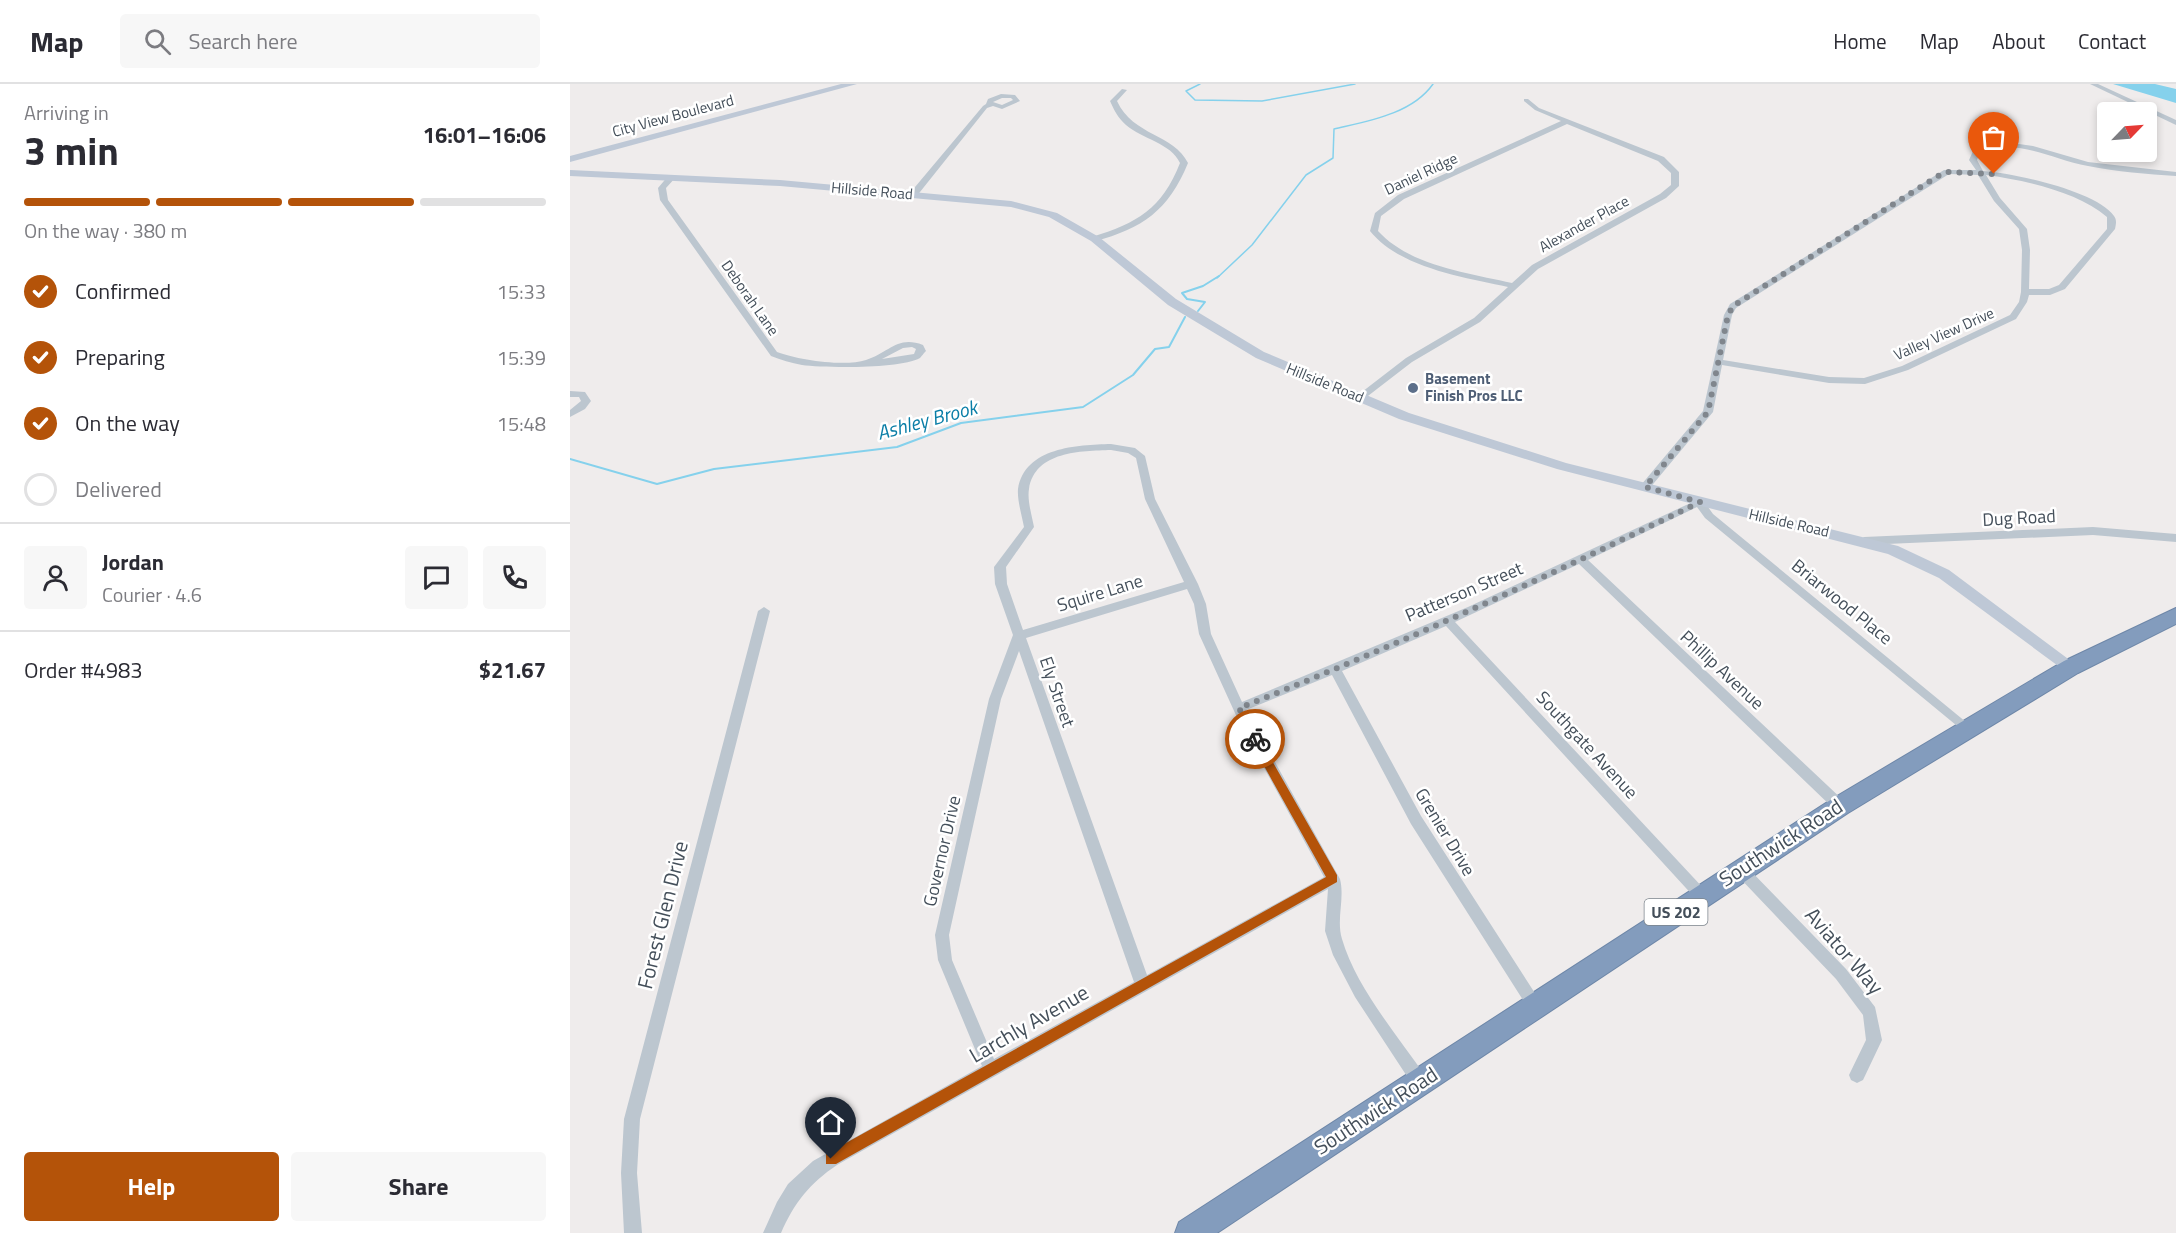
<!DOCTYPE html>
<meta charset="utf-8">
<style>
:root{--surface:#fff;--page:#f7f7f7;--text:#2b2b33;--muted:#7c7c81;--line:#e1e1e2;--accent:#b45309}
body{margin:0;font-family:"Titillium Web",sans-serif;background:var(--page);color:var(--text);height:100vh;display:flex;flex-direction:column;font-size:22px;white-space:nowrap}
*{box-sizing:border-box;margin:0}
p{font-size:20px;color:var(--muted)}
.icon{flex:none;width:33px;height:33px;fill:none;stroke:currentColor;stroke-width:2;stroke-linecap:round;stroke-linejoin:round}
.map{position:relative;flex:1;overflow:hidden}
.details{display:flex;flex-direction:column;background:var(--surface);width:570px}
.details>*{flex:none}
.needle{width:39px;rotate:65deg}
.buttons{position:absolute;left:1527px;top:18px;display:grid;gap:12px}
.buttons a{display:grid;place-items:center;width:60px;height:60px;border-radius:6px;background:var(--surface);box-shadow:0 3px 9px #0003;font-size:30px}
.pin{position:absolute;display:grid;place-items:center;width:51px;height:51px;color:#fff;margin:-62px -26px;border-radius:50% 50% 50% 0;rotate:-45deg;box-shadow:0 0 6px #0007}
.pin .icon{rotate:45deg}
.courier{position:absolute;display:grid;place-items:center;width:60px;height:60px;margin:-30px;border:4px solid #b45309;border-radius:50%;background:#fff;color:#222;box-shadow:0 2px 8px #0007}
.head em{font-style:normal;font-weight:700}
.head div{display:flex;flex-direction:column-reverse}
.head{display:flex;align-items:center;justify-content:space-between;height:102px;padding:0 24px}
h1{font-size:39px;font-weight:700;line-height:45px}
.bar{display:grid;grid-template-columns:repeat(4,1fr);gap:9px 6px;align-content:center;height:72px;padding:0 24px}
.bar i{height:8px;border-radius:4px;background:var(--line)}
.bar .active{background:var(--accent)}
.bar p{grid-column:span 4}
.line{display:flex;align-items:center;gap:15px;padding:0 24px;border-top:2px solid var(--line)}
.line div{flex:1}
.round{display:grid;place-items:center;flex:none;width:63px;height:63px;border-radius:6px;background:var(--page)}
ol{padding:0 24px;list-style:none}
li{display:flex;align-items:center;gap:18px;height:66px}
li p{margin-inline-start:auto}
li .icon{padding:6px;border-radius:50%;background:var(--accent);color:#fff;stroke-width:4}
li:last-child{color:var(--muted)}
li i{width:33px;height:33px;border:3px solid var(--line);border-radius:50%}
.cta{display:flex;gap:12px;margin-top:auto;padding:12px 24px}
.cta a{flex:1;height:69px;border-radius:6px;background:var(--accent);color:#fff;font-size:24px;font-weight:700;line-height:69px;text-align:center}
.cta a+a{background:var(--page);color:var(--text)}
header{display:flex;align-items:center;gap:36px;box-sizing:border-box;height:84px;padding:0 30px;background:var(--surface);border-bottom:2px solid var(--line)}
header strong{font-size:28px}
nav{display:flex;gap:33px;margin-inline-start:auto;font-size:21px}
.search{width:420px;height:54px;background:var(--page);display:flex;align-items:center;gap:15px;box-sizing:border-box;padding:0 21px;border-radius:6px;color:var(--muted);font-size:22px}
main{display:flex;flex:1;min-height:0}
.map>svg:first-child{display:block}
</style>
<header>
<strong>Map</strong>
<div class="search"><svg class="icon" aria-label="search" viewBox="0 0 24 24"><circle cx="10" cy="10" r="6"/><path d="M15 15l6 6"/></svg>Search here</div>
<nav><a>Home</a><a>Map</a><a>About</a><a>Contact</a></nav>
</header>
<main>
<section class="details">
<div class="head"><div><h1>3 min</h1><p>Arriving in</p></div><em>16:01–16:06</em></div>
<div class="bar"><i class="active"></i><i class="active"></i><i class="active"></i><i></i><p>On the way · 380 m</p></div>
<ol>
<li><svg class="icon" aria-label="check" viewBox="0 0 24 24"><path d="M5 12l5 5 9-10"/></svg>Confirmed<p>15:33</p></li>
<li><svg class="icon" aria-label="check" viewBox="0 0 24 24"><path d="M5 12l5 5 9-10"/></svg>Preparing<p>15:39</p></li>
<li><svg class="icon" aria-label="check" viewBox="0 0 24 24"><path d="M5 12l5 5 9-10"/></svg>On the way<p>15:48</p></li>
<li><i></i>Delivered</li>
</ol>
<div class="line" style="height:108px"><a class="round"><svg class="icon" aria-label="person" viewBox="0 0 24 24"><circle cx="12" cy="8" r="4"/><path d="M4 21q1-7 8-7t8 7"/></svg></a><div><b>Jordan</b><p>Courier · 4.6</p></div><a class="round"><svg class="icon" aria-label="chat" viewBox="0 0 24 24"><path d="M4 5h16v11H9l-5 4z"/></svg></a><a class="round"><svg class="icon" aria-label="phone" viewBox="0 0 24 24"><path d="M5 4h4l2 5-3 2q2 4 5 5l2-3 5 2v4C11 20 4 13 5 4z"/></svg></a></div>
<div class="line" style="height:78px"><div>Order #4983</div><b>$21.67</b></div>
<div class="cta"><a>Help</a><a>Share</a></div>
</section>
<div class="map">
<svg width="1606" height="1149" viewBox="0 0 1606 1149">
<rect width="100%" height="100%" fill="#efecec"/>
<polygon fill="#85d1ec" points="1543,0 1585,0 1606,5 1606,19"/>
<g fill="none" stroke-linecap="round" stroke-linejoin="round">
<g stroke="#85d1ec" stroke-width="1.5">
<polyline points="630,0 616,7 625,16 692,17 785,0"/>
<path d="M 647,194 L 682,161 L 736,91 L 763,74 L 764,45 C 798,37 842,30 863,0"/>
</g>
<g stroke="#85d1ec" stroke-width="2">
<polyline points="628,227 635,218 617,215 612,209 633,202 649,192"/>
<polyline points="0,375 87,400 144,385 327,363 391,339 513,323 563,291 585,265 599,263 615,233"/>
</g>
<defs>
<polygon id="highway" points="1606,524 1606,540 1508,589 1278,729 647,1149 605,1149 609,1138 1262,715 1494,577"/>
</defs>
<use href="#highway" stroke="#6e87a8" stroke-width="2"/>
<g fill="#bcc6cf" fill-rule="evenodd">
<polygon points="1520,0 1528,0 1606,36 1606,41"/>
<path d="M 552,5 L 557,6 L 547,17 C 563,52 604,50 618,79 C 599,126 572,145 525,157 L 521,155 L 522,153 C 567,139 592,125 610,79 C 601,59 572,55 556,41 C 548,34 544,26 540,17 Z"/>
<path d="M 431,10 L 445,11 L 450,17 L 432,25 L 423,22 L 417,24 L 346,113 L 340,113 L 340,109 L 413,22 L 416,20 L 418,15 ZM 432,14 L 441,14 L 443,16 L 432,21 L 423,18 Z"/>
<path d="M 954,15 L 958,15 L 969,24 L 1094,73 L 1109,88 L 1109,102 L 1096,114 L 968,185 L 910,238 L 842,278 L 794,315 L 788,315 L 788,311 L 836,274 L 904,234 L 938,203 C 893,193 830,184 800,147 L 805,129 L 828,111 L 991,37 L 965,26 L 954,17 ZM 997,40 L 1088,77 L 1101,89 L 1101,101 L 1090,110 L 962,181 L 942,199 C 898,189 840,182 808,147 L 811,132 L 834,115 Z"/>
<path d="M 1435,58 L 1463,62 L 1518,78 L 1606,88 L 1606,92 C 1577,90 1547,88 1518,82 C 1480,75 1450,54 1410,68 L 1407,76 L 1413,87 C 1443,89 1527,107 1544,132 C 1547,136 1546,140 1545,145 L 1495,205 L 1480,211 L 1459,211 L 1457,218 L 1446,235 L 1338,286 L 1295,300 L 1259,299 L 1152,281 L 1143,328 L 1079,405 L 1071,405 L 1070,403 L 1071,401 L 1133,327 L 1154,231 L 1160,220 L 1374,86 L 1406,86 L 1399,76 L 1404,65 L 1421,60 ZM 1379,90 L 1408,91 L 1424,117 L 1449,145 L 1452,166 L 1451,208 L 1449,218 L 1440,231 L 1332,282 L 1294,294 L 1259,293 L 1153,276 L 1162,231 L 1166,224 ZM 1416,91 C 1454,96 1508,108 1537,133 L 1537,145 L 1489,201 L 1479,205 L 1459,205 L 1460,166 L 1457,145 L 1430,114 Z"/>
<path d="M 99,91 L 106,93 L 96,104 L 98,116 L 207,268 C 228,276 275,283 296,276 C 319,269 327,251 353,261 L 356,267 C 354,269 351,273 350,274 C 331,285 255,284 232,281 C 221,279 211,276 201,272 L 90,116 L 88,104 ZM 342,263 L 346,265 L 344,270 L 312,275 L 333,264 Z"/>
<polygon points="0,307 15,308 21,317 15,325 0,333 0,326 11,317 9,313 0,313"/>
<path d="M 541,360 L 565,364 L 575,372 L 585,415 L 628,500 L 636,520 L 641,550 L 672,618 L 898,523 L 1129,415 L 1133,416 L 1143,430 L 1402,643 L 1400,646 L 1392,646 L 1135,434 L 1127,423 L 1018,476 L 1275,718 L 1277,722 L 1275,726 L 1270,727 L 1265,726 L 1009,480 L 885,538 L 1136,807 L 1138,811 L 1136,815 L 1131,817 L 1126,815 L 876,542 L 772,587 L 851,732 L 970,917 L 973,922 L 970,927 L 965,929 L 960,927 L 841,740 L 762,591 L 676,626 L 770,795 C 775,815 766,835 772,855 C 786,903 827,951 856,993 L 858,998 L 856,1003 L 850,1006 L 844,1003 L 785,913 L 763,871 L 755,847 L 758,805 L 267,1081 C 240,1099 224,1119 211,1149 L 193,1149 L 207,1118 L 218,1100 L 243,1077 L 412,982 L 368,876 L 365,851 L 419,615 L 443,551 L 425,500 L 424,483 L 454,443 C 452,432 447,416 448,405 C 455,363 507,361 541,360 ZM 541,366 L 558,369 L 566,374 L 575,415 L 614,498 L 453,546 L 437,500 L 436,483 L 464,443 C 462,432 457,416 459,405 C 465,367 511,367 541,366 ZM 617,505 L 624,520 L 629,550 L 670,640 L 754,793 L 577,891 L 456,554 ZM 449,567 L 564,898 L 424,975 L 382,876 L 379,851 L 431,615 Z"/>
<polygon points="1523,443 1606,450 1606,458 1523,451 1294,461 1289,457 1294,453"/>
<polygon points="194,523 200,527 70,1035 67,1089 72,1149 54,1149 51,1089 54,1035 188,527"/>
<polygon points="1170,779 1175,781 1276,885 1305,923 1312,956 1293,996 1287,999 1281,996 1279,991 1296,956 1293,931 1266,895 1165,789 1163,785 1165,781"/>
</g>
<g fill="#bec8d6" fill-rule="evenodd">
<polygon points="271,0 287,0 0,78 0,72"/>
<polygon points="0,86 210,96 441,117 487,129 529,153 606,215 694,268 839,329 996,379 1328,462 1379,486 1509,583 1507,587 1495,587 1369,494 1318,470 987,385 829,335 686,274 598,221 521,157 479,133 441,123 210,102 0,92"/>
</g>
<use href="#highway" fill="#839cbd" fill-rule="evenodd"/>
</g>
<polygon fill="#b45309" points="685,650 688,652 767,791 767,798 266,1080 256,1080 256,1070 756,793 679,655"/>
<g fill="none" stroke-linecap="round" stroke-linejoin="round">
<path stroke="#80868d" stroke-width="6" stroke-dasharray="0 10.8" d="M 685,655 L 669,624 C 826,562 979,492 1130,418 L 1075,403 L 1138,328 L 1158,231 L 1163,222 L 1368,92 L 1377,88 L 1424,90"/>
</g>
<circle fill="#5c6f8a" stroke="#fff" stroke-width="2" cx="843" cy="304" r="6"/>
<g text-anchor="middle" stroke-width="5" stroke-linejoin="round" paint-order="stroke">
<g font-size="15" fill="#444f5a" stroke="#fff">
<text transform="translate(103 32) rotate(-15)" y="5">City View Boulevard</text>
<text transform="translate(851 90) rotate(-25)" y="5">Daniel Ridge</text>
<text transform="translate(302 107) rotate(5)" y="5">Hillside Road</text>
<text transform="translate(1014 140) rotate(-29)" y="5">Alexander Place</text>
<text transform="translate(180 214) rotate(55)" y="5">Deborah Lane</text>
<text transform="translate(1374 250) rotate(-24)" y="5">Valley View Drive</text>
<text transform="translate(755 299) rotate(22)" y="5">Hillside Road</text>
<text transform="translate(1219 439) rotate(13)" y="5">Hillside Road</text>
</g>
<g font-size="15" font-weight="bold" fill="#4e5e75" stroke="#fff" text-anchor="start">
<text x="855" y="300">Basement<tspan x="855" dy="17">Finish Pros LLC</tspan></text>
</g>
<rect fill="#fff" stroke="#7c848c" stroke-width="1.5" x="1074.5" y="815" width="63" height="26" rx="4.5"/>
<g font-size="16" font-weight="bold" fill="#444f5a">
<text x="1106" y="834">US 202</text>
</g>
<g font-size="18" fill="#444f5a" stroke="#fff">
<text transform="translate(1449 434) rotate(-3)" y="6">Dug Road</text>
<text transform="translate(894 508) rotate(-23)" y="6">Patterson Street</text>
<text transform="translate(530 509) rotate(-17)" y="6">Squire Lane</text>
<text transform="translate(1272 518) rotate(39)" y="6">Briarwood Place</text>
<text transform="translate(1152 586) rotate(43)" y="6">Phillip Avenue</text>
<text transform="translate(487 608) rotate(71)" y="6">Ely Street</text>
<text transform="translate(1017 661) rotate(47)" y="6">Southgate Avenue</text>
<text transform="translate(875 748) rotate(59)" y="6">Grenier Drive</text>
<text transform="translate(372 767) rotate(-77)" y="6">Governor Drive</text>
</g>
<g font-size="20" font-style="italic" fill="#0a7ea7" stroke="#fff">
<text transform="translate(357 336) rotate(-15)" y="7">Ashley Brook</text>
</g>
<g font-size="21" fill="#444f5a" stroke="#fff">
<text transform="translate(1211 759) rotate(-33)" y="7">Southwick Road</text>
<text transform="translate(93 831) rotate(-76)" y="7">Forest Glen Drive</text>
<text transform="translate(1274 867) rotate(49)" y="7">Aviator Way</text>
<text transform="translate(459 940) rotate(-30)" y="7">Larchly Avenue</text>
<text transform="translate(806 1027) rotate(-33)" y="7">Southwick Road</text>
</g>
</g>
</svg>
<div class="buttons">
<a><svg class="needle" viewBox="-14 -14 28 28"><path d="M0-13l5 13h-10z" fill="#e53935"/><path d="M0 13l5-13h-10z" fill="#7c7c81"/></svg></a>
</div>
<div class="pin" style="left:1424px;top:90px;background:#ea580c"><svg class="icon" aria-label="bag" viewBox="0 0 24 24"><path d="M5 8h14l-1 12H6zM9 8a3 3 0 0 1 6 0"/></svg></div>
<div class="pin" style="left:261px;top:1075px;background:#1f2937"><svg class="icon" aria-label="home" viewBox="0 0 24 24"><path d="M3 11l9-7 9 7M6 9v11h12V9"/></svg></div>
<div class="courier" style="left:685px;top:655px"><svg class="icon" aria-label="bike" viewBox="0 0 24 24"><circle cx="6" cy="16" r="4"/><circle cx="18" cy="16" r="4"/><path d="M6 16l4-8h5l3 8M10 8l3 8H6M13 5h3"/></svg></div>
</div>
</main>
